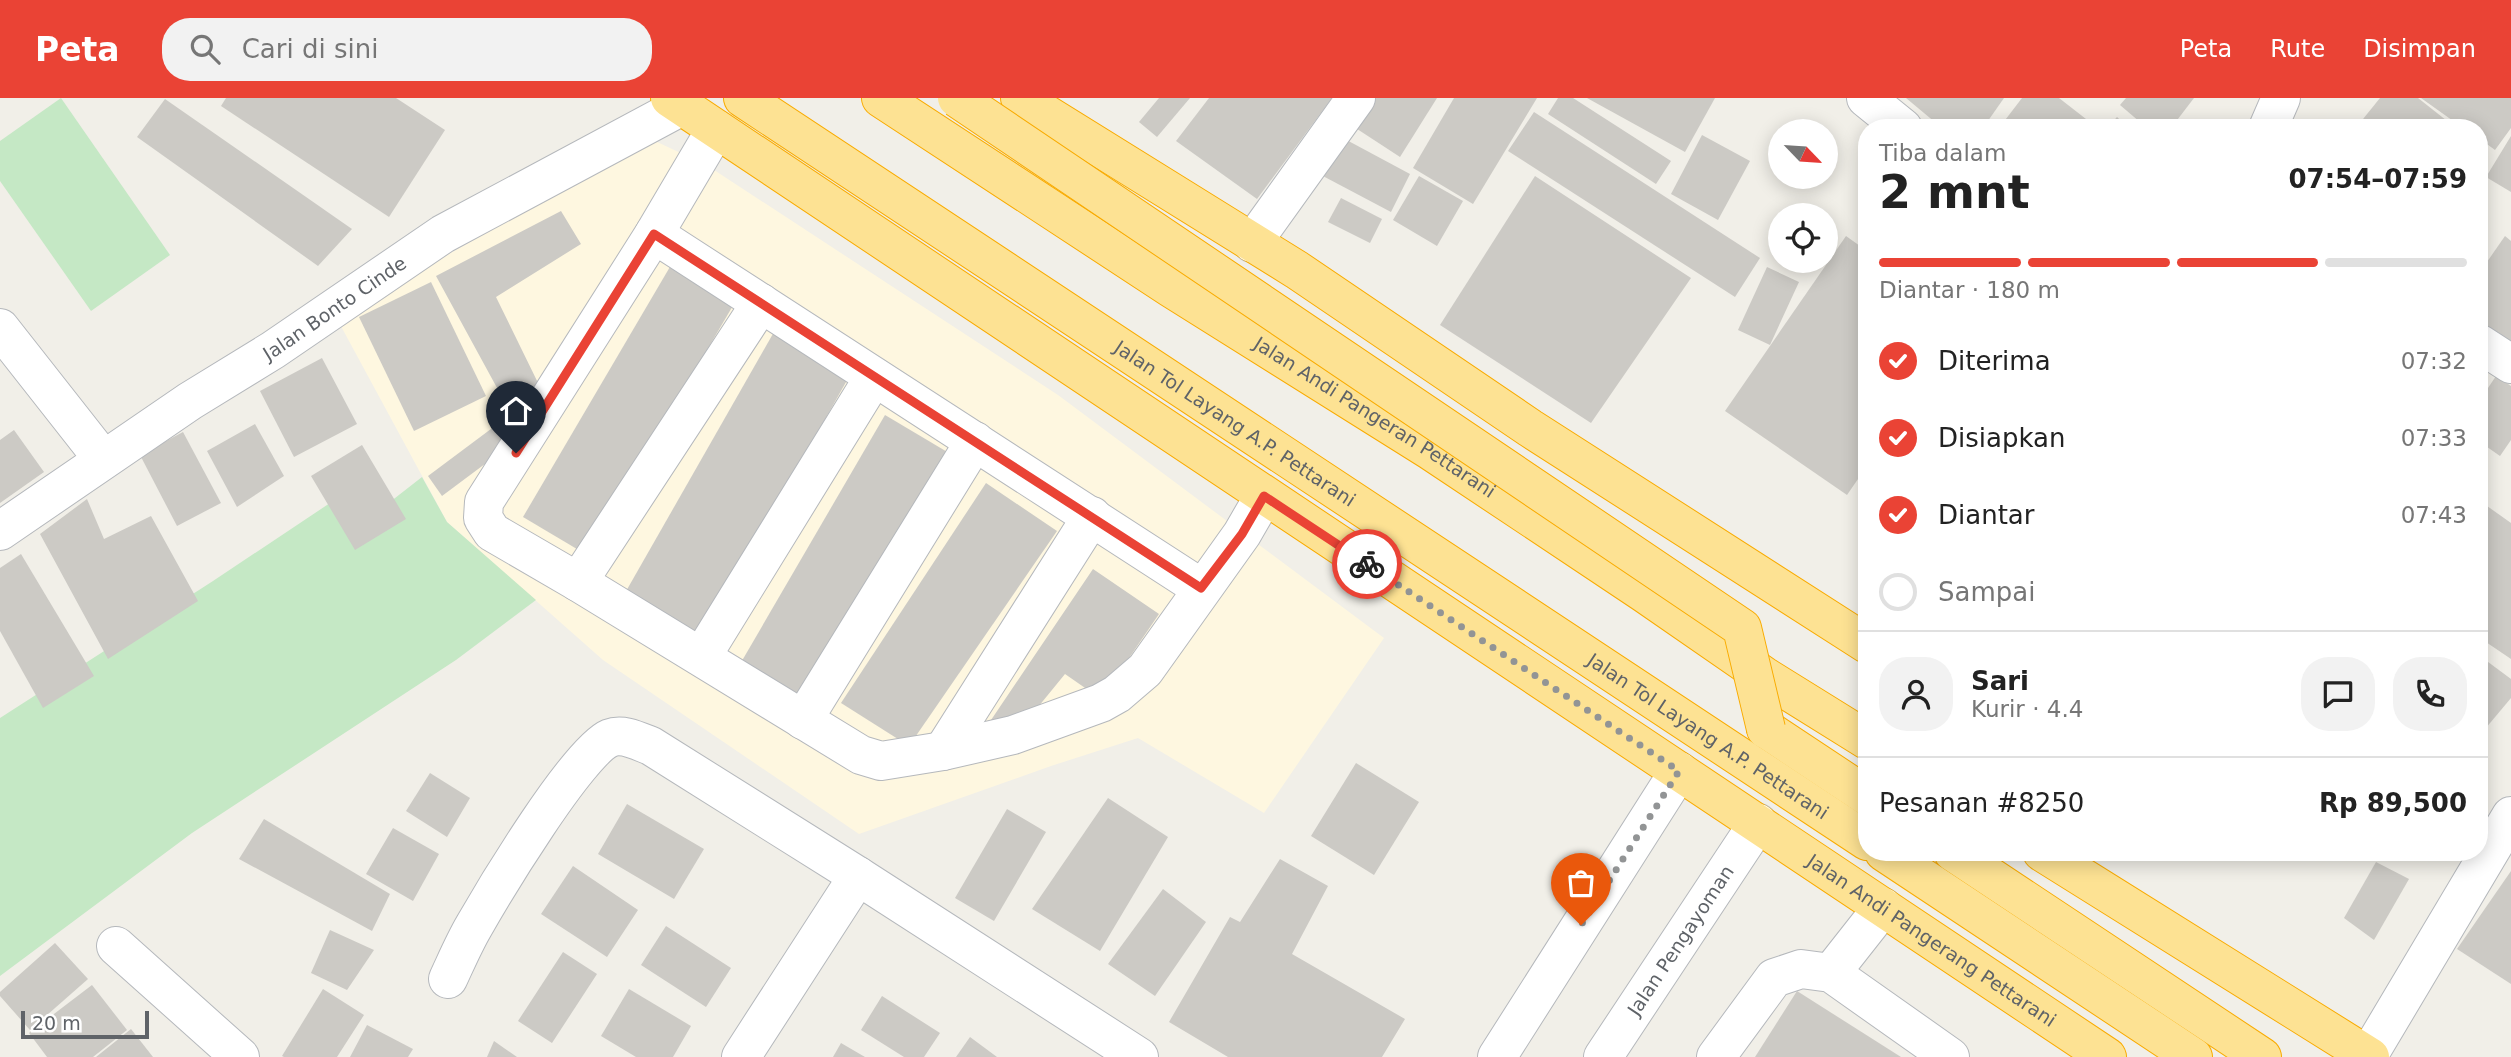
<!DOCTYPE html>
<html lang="id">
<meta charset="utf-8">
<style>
:root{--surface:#fff;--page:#f2f2f2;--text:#222;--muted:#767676;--line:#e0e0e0;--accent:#ea4335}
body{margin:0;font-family:"DejaVu Sans",sans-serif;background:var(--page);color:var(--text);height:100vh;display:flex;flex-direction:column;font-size:26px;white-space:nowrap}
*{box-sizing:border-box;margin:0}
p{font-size:23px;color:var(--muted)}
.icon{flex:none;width:38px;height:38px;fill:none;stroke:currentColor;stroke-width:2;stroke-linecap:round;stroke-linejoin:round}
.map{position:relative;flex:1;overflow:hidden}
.details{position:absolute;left:1858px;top:21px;width:630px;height:742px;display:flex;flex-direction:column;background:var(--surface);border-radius:28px;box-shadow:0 4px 18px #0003}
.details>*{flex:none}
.needle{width:46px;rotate:115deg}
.buttons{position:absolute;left:1768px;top:21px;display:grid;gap:14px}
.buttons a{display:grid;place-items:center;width:70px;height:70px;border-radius:50%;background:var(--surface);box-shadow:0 4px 18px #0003;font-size:35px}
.scale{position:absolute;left:21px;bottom:18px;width:128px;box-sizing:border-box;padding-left:7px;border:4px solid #5f6368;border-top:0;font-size:19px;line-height:24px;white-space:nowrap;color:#5f6368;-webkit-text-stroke:5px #fff;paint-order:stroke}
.pin{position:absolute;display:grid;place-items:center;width:60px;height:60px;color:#fff;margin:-72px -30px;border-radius:50% 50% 50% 0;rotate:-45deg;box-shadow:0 0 7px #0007}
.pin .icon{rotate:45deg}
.courier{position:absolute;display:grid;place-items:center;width:70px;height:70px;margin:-35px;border:5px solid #ea4335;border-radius:50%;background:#fff;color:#222;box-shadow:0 2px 9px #0007}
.head em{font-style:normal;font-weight:700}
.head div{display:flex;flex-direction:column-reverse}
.head{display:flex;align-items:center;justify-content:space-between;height:119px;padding:0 21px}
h1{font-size:46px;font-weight:700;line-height:52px}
.bar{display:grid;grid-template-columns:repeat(4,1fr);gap:10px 7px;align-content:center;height:84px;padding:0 21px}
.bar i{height:9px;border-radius:5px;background:var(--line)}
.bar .active{background:var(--accent)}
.bar p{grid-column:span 4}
.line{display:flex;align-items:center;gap:18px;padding:0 21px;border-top:2px solid var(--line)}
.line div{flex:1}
.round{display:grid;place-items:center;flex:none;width:74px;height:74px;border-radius:28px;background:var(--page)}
ol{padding:0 21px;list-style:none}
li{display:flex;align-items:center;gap:21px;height:77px}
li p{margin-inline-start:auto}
li .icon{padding:7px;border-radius:50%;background:var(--accent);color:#fff;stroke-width:4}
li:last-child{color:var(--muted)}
li i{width:38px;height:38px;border:4px solid var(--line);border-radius:50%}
header{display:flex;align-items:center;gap:42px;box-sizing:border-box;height:98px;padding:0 35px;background:var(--accent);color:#fff}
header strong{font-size:33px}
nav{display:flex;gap:38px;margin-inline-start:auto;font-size:24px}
.search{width:490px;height:63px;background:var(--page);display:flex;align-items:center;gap:18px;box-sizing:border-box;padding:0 24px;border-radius:28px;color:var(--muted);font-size:26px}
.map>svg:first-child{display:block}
</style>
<header>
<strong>Peta</strong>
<div class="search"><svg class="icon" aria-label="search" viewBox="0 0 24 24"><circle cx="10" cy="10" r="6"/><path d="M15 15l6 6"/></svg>Cari di sini</div>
<nav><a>Peta</a><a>Rute</a><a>Disimpan</a></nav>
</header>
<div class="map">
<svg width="2511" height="959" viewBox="0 0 2511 959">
<rect width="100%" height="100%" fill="#f1efe8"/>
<polygon fill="#fef7e0" points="653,42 708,68 1058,297 1384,540 1264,715 1138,640 1051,668 859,736 603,562 447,424 336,219"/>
<g fill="#c5e8c5">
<polygon points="61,0 170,157 91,213 0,83 0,43"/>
<polygon points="422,379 447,424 536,502 456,562 192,735 0,878 0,620 213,483 345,395 363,425"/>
</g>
<g fill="#cccac5">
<polygon points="226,0 396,0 445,32 389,119 221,8"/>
<polygon points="1159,0 1190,0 1157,39 1139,24"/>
<polygon points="1209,0 1332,0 1257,101 1176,43"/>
<polygon points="1368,0 1437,0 1400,59 1351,27"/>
<polygon points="1454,0 1537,0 1473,106 1413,70"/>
<polygon points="1558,0 1573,0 1671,63 1656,86 1548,16"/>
<polygon points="1587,0 1715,0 1685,54"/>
<polygon points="1906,0 2004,0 1983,30 1942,30"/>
<polygon points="2022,0 2059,0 2095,28 2094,30 1999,30"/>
<polygon points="2126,0 2194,0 2171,30 2147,30 2120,7"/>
<polygon points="2380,0 2418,0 2456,30 2364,30 2359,26"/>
<polygon points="2421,0 2511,0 2511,30 2495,52 2480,41 2480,30 2463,30"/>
<polygon points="165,1 352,131 318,168 137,39"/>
<polygon points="1534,14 1760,160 1735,199 1508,53"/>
<polygon points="2117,19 2129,30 2107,30"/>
<polygon points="1702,37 1750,63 1718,122 1671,96"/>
<polygon points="2511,38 2511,94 2486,79"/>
<polygon points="1341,39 1410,76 1391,114 1321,77"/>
<polygon points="2480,49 2487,55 2480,63"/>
<polygon points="1419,78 1463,103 1437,148 1393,122"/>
<polygon points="1535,78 1691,180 1591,325 1440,227"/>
<polygon points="1341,100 1382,121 1370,145 1328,124"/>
<polygon points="561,113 581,146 496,199 541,291 508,310 436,178"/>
<polygon points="1846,138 1867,153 1867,368 1847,397 1725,313"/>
<polygon points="2505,138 2511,143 2511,251 2480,229 2480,174"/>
<polygon points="674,162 738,199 587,457 523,419"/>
<polygon points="1767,169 1799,184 1770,247 1738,232"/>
<polygon points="431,184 486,298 414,333 359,219"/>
<polygon points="774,234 850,277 702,539 625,495"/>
<polygon points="322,260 357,326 294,359 260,293"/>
<polygon points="2496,278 2511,288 2511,342 2500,358 2480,344 2480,302"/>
<polygon points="885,317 949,355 800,610 736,573"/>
<polygon points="507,319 521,339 442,398 428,378"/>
<polygon points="255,326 284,378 237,409 207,353"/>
<polygon points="14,332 44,374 0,405 0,342"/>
<polygon points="183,334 221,405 177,428 140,357"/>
<polygon points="362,347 406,421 355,452 311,378"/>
<polygon points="986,385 1057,433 909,648 841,605"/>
<polygon points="87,401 104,441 151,418 198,503 108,561 40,436"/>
<polygon points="2480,403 2511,425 2511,561 2480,540"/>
<polygon points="21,456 94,578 43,610 0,533 0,470"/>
<polygon points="1093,471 1159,516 1101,601 1065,576 1016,636 989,625"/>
<polygon points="2480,558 2511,581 2511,600 2480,637"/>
<polygon points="1356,665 1419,704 1374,777 1311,738"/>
<polygon points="430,675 470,700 447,739 406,713"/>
<polygon points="1108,700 1168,739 1100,853 1032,811"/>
<polygon points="627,706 704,751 674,801 598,756"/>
<polygon points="1007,711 1046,734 994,823 955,800"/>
<polygon points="264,721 390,796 372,833 239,761"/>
<polygon points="393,730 439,756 413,803 366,776"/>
<polygon points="1280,761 1328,788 1292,856 1405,921 1382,959 1228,959 1169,924 1230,819 1240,824"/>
<polygon points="2376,764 2409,781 2374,842 2344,820"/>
<polygon points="573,768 638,812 607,859 541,816"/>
<polygon points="2511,773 2511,886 2457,851"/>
<polygon points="1163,791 1206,824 1155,898 1108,866"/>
<polygon points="666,828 731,870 706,909 641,867"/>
<polygon points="330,832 374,852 347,892 311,875"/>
<polygon points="55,845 88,881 30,932 0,898 0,894"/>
<polygon points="563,854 597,876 552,945 518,923"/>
<polygon points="92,887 127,932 93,959 47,959 29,935"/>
<polygon points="323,891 364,917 337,959 284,959 282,958"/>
<polygon points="629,891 691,928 673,959 636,959 601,938"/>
<polygon points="1797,893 1901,959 1755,959"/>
<polygon points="882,898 940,935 924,959 904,959 861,932"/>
<polygon points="367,927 413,951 408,959 350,959"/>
<polygon points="131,931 153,959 96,959"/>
<polygon points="970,939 997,959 956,959"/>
<polygon points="494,943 517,959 487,959"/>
<polygon points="841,945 865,959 833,959"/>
</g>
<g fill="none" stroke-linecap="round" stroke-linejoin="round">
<defs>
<g id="minor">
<polyline points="1866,0 1903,30"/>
<polyline points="2268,30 2281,0"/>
<polyline points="716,31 654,136 484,404 483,420 492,434 578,484 861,657 881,663 943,653 1013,637 1101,605 1117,596 1145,572 1242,436 1264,398"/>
<polyline points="654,136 1201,490"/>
<polyline points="1252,145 1356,0"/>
<polyline points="0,230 103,361"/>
<polyline points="2480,246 2511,266"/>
<path id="s1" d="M 0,433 L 190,303 L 273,252 L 443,136 L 682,8"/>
<polyline points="578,484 761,205"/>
<polyline points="702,558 874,279"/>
<polyline points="803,622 975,343"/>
<polyline points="943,653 1092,418"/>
<polyline points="116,848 240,959"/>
<polyline points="1831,875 1883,809"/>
<path d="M 448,881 C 456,864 464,845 474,828 C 494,793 578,653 610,640 C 623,635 638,643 651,648 L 858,778 L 1139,959"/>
<polyline points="2368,958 2511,718"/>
<polyline points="741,959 858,778"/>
<polyline points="1497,959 1679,673"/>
<path id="s2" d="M 1603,959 L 1758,725"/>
<polyline points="1716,959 1774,880 1801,871 1831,875 1950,959"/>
</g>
<g id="highway">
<path id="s3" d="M 670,0 L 2107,959"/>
<path id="s4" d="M 743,0 L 1867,743"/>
<path id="s5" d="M 881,0 L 1171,190 L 1431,353 L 1644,495 L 1764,578 L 1867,642"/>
<polyline points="1020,0 1297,172 1530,330 1867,546"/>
<polyline points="1766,631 1867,698"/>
<polyline points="1884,754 2193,959"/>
<polyline points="1953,754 2262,959"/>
<polyline points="2042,754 2370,959"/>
</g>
</defs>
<use href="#minor" stroke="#b5b8bc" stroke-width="40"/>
<use href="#highway" stroke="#f9ab00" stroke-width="40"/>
<use href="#minor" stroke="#fff" stroke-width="38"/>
<use href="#highway" stroke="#fde293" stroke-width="38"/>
<defs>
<polyline id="highway-bridge" points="957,0 1742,530 1766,631"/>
</defs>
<use href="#highway-bridge" stroke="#f9ab00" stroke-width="40" stroke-linecap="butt"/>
<use href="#highway-bridge" stroke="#fde293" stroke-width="38"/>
</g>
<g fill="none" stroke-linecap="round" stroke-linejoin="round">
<polyline stroke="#929495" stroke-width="7" stroke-dasharray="0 12.6" points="1367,466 1679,673 1581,827"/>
<polyline stroke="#ea4335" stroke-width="9" points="516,355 654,136 1201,490 1242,436 1264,398 1367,466"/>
</g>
<g text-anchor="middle" stroke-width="6" stroke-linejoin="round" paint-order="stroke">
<g font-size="19" fill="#5f6368" stroke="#fff">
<text dy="7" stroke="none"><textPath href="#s1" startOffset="402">Jalan Bonto Cinde</textPath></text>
<text dy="7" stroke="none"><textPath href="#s5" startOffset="588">Jalan Andi Pangeran Pettarani</textPath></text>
<text dy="7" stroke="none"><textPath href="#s4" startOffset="590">Jalan Tol Layang A.P. Pettarani</textPath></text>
<text dy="7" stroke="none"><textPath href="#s4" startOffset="1157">Jalan Tol Layang A.P. Pettarani</textPath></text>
<text dy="7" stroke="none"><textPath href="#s2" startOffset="140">Jalan Pengayoman</textPath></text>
<text dy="7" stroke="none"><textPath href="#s3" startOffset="1517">Jalan Andi Pangerang Pettarani</textPath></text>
</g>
</g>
</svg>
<div class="buttons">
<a><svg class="needle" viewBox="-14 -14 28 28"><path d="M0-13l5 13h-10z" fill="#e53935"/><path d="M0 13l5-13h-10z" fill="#767676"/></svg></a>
<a><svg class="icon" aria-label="locate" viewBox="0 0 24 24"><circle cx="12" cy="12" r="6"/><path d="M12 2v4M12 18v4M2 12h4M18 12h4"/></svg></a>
</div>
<div class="scale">20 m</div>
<div class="pin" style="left:1581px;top:827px;background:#ea580c"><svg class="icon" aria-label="bag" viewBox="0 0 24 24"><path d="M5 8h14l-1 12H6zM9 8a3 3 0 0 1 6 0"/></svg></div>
<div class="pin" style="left:516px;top:355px;background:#1f2937"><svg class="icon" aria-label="home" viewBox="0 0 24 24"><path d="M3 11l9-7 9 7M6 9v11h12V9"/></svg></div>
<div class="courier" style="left:1367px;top:466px"><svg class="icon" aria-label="bike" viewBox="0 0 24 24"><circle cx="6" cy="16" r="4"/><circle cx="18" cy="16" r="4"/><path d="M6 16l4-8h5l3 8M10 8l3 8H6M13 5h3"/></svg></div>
<section class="details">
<div class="head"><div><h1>2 mnt</h1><p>Tiba dalam</p></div><em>07:54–07:59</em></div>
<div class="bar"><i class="active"></i><i class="active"></i><i class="active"></i><i></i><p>Diantar · 180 m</p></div>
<ol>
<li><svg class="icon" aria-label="check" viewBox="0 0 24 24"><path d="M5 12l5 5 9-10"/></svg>Diterima<p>07:32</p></li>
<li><svg class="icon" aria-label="check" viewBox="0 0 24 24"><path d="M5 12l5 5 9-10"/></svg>Disiapkan<p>07:33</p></li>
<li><svg class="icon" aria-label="check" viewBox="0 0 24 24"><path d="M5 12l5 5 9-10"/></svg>Diantar<p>07:43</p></li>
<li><i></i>Sampai</li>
</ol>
<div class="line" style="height:126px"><a class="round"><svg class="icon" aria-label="person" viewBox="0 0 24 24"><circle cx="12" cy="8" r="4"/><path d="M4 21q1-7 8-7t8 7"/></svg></a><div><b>Sari</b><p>Kurir · 4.4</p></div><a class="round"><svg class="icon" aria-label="chat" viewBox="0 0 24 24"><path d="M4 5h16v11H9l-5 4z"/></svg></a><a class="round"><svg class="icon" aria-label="phone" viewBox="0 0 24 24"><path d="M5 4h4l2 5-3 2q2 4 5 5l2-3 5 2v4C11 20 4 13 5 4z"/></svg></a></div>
<div class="line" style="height:91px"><div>Pesanan #8250</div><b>Rp 89,500</b></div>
</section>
</div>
